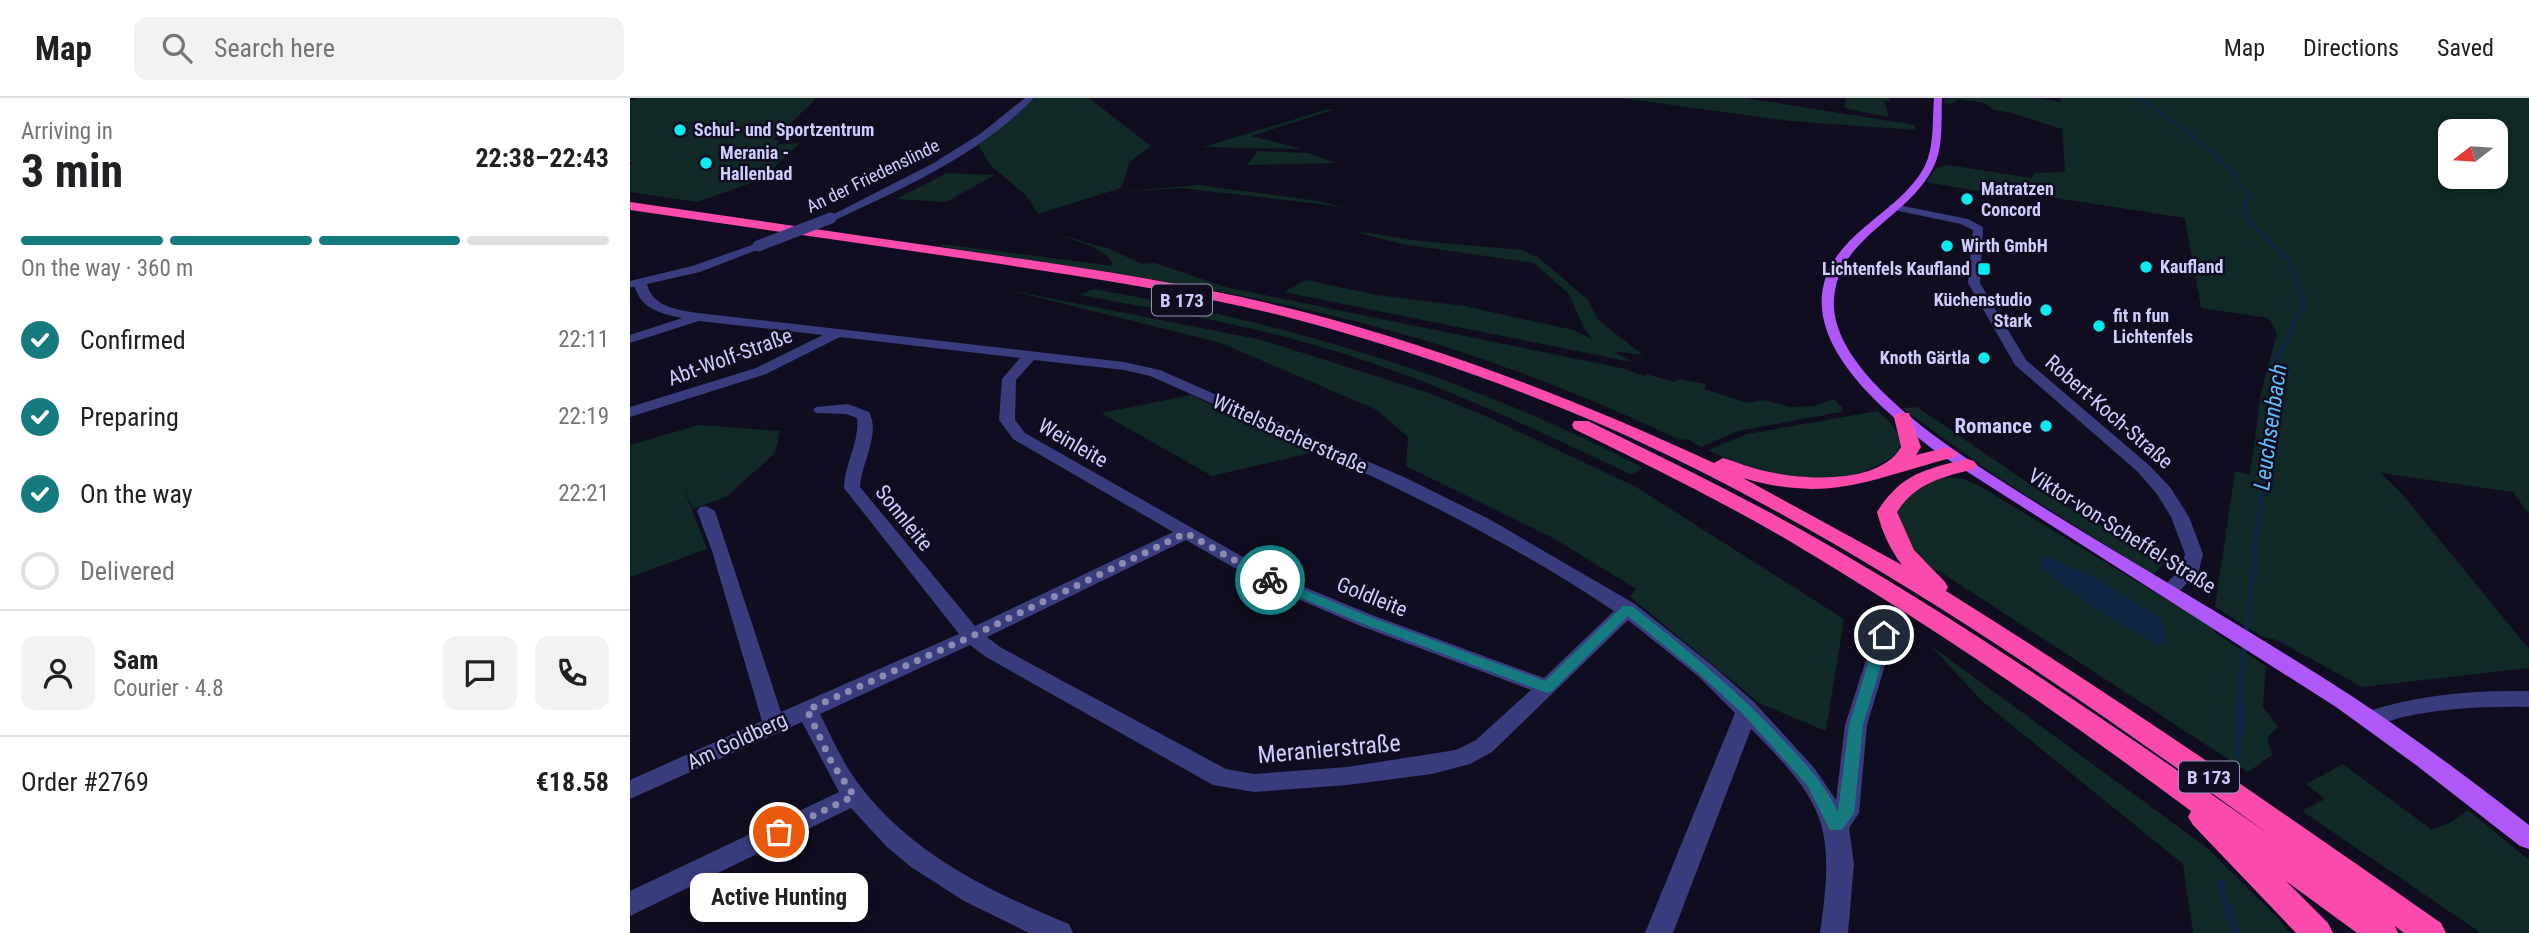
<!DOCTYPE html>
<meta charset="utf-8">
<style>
:root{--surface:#fff;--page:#f2f2f2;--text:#202124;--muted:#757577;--line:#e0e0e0;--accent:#157b7f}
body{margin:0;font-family:"Roboto Condensed",sans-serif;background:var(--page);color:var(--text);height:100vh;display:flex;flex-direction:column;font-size:26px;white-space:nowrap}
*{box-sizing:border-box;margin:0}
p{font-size:23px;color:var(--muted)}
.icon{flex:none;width:38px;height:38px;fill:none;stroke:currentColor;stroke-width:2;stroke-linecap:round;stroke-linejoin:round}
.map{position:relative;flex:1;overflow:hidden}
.panel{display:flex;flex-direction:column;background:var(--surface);width:630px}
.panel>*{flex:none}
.needle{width:46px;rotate:253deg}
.buttons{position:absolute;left:1808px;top:21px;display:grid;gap:14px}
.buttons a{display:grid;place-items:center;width:70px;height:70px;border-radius:14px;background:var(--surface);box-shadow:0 4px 10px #0003;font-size:35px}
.pin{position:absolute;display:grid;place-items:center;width:60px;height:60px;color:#fff;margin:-30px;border:4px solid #fff;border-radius:50%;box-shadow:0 2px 7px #0007}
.courier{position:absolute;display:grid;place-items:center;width:70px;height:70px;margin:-35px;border:5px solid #157b7f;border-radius:50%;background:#fff;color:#222;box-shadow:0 2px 9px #0007}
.bubble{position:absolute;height:49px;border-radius:14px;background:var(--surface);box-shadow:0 4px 10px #0003;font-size:23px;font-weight:700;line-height:49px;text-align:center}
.overview em{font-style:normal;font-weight:700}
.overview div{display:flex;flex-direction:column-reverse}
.overview{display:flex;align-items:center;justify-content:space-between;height:119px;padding:0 21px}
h1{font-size:46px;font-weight:700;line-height:52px}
.bar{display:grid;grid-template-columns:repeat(4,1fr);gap:10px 7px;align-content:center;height:84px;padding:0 21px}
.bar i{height:9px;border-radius:5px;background:var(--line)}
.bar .selected{background:var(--accent)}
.bar p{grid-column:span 4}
.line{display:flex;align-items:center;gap:18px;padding:0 21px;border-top:2px solid var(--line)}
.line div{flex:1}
.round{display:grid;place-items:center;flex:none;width:74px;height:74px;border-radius:14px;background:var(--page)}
ol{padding:0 21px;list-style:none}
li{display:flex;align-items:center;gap:21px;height:77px}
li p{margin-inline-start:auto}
li .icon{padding:7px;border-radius:50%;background:var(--accent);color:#fff;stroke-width:4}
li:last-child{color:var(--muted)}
li i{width:38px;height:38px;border:4px solid var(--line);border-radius:50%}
header{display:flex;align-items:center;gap:42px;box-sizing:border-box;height:98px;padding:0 35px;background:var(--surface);border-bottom:2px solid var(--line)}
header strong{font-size:33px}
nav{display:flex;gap:38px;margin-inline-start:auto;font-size:24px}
.search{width:490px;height:63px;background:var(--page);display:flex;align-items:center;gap:18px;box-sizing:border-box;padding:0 24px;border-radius:14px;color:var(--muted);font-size:26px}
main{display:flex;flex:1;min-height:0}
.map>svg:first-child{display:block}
</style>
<header>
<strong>Map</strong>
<div class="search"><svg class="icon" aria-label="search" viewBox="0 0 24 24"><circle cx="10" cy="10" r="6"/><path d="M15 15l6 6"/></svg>Search here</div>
<nav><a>Map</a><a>Directions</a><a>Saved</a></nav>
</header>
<main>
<section class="panel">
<div class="overview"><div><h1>3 min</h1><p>Arriving in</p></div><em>22:38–22:43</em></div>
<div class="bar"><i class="selected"></i><i class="selected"></i><i class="selected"></i><i></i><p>On the way · 360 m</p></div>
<ol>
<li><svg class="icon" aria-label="check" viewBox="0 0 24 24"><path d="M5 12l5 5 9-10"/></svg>Confirmed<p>22:11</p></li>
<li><svg class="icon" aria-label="check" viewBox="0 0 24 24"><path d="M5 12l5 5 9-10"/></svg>Preparing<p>22:19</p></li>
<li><svg class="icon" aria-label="check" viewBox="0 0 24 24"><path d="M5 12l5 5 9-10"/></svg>On the way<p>22:21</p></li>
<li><i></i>Delivered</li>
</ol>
<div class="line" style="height:126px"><a class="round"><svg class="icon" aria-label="person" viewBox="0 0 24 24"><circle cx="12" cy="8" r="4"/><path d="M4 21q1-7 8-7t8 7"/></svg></a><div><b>Sam</b><p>Courier · 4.8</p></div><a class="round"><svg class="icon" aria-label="chat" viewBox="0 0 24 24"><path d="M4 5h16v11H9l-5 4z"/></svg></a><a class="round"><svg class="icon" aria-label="phone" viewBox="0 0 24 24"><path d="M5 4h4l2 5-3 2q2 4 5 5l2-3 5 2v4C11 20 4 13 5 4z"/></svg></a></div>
<div class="line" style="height:91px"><div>Order #2769</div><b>€18.58</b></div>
</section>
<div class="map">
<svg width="1899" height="835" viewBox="0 0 1899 835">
<rect width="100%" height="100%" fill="#0f0d1f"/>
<g fill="#102926" fill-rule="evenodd">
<polygon points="8,0 187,0 143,42 150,42 146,47 170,45 132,81 67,104 0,94 0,67 4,64 0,64 0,3"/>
<polygon points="405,0 459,0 521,48 500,64 491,90 408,116 396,97 361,68 348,46"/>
<polygon points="991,0 1115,0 1285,27 1285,32 1160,23"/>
<polygon points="1216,0 1259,0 1260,3 1254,3 1259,19 1214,10"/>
<path d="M 1315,0 L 1406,0 L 1431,4 L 1430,0 L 1899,0 L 1899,416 L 1883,394 L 1751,375 L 1773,397 L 1899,551 L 1899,570 L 1732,589 L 1647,542 L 1633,539 L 1585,509 L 1605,373 L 1620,377 L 1631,294 L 1647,235 L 1638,220 L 1571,210 L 1555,120 L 1394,95 L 1388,100 L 1296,84 L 1306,70 L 1318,67 L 1401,80 L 1406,75 L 1435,74 L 1432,31 L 1382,15 L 1364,12 L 1354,5 L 1329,1 L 1321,6 L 1313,5 ZM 1820,33 L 1866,33 L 1866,79 L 1820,79 Z"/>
<polygon points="698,11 703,12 621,38 672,51 573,49"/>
<polygon points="628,53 678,55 706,65 617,67"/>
<polygon points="317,75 365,77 316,104 266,101"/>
<polygon points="568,87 688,103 715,109 551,90 481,95"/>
<polygon points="732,134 790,143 893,152 909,160 957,201 968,222 1013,257 983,253 1002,264 654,194 676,182 747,197 834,208 943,232 962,241 953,228 939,196 904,165 772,146 729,135"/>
<path d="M 427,136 L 480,151 L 512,166 L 525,165 L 595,189 L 991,270 L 1015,278 L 1016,276 L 1044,284 L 1049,281 L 1076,286 L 1075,291 L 1117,305 L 1134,302 L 1160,309 L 1185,308 L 1204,301 L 1213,310 L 1211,314 L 1108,333 L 1071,349 L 1057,341 L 1050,342 C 974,306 894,274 813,248 C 650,197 477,174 308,148 L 313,146 L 483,168 C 477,149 444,143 427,136 Z"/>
<path d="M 463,191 C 655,224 841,279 1013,370 L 1002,377 C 900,329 797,279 688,248 C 610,225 530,212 450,197 Z"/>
<polygon points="378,192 632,242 799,295 860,320 1006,389 1214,521 1196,633 1129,605 1000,499 1006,491 925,441 776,368 778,339 747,312 591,245"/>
<polygon points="561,297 685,354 582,378 471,315"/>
<polygon points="1287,309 1416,397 1531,460 1534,466 1523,477 1366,378 1272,310"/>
<path d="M 1248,313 C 1260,325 1272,333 1269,353 C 1216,399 1135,379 1078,352 L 1117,336 Z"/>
<polygon points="69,327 150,333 145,355 96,399 63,411 52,386 77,451 0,479 0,347"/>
<path d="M 1307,379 L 1332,380 L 1353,390 L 1585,531 L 1584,534 L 1636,568 L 1633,609 L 1648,629 L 1637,640 L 1642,657 L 1618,674 L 1312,475 L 1295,469 L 1264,425 C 1271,395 1281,390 1307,379 Z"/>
<polygon points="1300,547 1576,749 1645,817 1660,835 1563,835 1553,766 1352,603"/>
<polygon points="1713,666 1802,732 1819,725 1838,712 1899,762 1899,835 1851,835 1672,713 1695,701 1676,686"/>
</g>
<path fill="#0d2643" d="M 1418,458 L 1468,481 L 1530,520 L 1537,542 L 1529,548 C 1485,523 1445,500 1408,465 Z"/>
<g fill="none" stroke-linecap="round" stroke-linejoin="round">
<path stroke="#0d2643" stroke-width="2.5" d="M 1507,0 C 1549,24 1593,58 1620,98"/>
<polyline stroke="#0d2643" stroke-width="3.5" points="1619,96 1612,117 1660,163 1673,206 1666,221"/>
<polyline stroke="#0d2643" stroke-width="4.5" points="1633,379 1647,261 1667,219"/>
<polyline stroke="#0d2643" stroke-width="5" points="1611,580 1633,377"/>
<g stroke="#0d2643" stroke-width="7">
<polyline points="1609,656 1611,578"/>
<polyline points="1590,784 1605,835"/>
</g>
<g fill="#393c7d" fill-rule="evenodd">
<path d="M 395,0 L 404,0 C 350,56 274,90 205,122 L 196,120 L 302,66 L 350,36 Z"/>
<polygon points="1263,106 1338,121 1353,129 1350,185 1396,262 1520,368 1540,389 1559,419 1573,456 1569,472 1546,497 1532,497 1529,493 1551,470 1555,456 1541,419 1527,396 1508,374 1385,267 1338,185 1343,132 1331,126 1259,111 1259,107"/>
<path d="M 128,145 L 134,148 L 132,150 L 70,174 L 17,186 C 22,209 48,212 68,215 L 494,264 L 530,272 L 778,381 L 859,421 L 1005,506 L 1083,568 L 1125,605 L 1185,671 L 1206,702 L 1215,627 L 1244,537 L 1247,532 L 1261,532 L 1264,537 L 1237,627 L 1229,715 L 1219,730 L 1224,766 L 1218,835 L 1190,835 C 1205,729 1197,707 1121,631 L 1043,835 L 1015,835 L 1105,615 L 1068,578 L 998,522 L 862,654 L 840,666 L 802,676 L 717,687 L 624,694 L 583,687 L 356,559 L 340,547 L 190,616 C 201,638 211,661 225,681 C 277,754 358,793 439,826 L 443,835 L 399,835 L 334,803 L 281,769 L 257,749 L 221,710 L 0,818 L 0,793 L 209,694 L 172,624 L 0,701 L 0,682 L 132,623 L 82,453 L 67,413 L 70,409 L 76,408 L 85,413 L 151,614 L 329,536 L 214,390 C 214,366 230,344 227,320 L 216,316 L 186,315 L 183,312 L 186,309 L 218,306 L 239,314 C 251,337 231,365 230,389 L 345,528 L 543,434 L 383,341 L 369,322 L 372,281 L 390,260 L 210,239 L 136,276 L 0,319 L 0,309 L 126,270 L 193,237 L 69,223 L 0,245 L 0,237 L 52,220 C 32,216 11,211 5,189 L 0,189 L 0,183 L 62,168 ZM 404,262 L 494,272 L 520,278 C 680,349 839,416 984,513 L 914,580 L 742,517 L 643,476 L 395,335 L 385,322 L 386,282 ZM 556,442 L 629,484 L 728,527 L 901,592 L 846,642 L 826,652 L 717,669 L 624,676 L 596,671 L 370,549 L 357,539 Z"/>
<path d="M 1881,593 L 1899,593 L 1899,609 C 1856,608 1811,610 1769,620 C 1756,624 1745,631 1732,627 L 1729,621 L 1732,615 C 1781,599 1830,593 1881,593 Z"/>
</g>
<path fill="#b057fa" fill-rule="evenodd" d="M 1304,0 L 1312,0 C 1311,23 1314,51 1302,72 C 1274,124 1201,142 1204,210 C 1206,238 1225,264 1243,284 C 1291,335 1353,371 1411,408 C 1504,466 1599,520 1692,579 C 1764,624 1832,675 1899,727 L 1899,751 L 1890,748 L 1786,667 L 1706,609 L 1311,357 C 1252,313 1144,227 1215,148 C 1239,121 1273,104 1292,73 C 1305,53 1302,24 1304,0 Z"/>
<path fill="#fa4bac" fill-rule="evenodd" d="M 0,104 C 117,121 234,138 351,155 C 461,171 570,187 678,215 C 818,252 952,304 1084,365 L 1093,360 C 1107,364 1120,370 1135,373 C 1172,382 1250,387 1271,349 L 1264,319 L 1267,315 L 1279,315 L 1291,349 L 1286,357 L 1318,349 L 1328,355 L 1325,359 C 1242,380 1201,406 1113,380 L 1272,467 C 1260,451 1252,434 1247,414 C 1271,376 1295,371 1337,361 L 1344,363 L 1347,367 L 1344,371 C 1313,379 1285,385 1267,414 L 1284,452 L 1315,484 L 1318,489 L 1316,493 C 1485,598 1648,711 1811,825 L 1816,835 L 1774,835 L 1765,828 L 1768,835 L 1727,835 L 1656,783 L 1698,825 L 1703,835 L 1666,835 L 1563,727 L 1558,719 L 1561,713 C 1431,616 1296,524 1156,441 C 1087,401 1016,366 944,331 L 942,327 L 944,323 L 958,323 C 1029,358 1100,392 1170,431 C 1333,523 1487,630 1640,737 C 1430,585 1215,435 977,329 C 878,286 775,251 672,223 C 571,196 467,181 364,165 C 242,147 121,130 0,112 Z"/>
<polyline stroke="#393c7d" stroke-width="11" points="128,148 201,120"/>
</g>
<path fill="#157b7f" d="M 640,478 L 740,519 L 915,583 L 993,508 L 1002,508 C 1057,551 1109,594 1156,645 C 1177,667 1195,687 1208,714 L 1219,627 L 1247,537 L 1254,532 L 1258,533 L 1260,537 L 1233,627 L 1224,715 L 1212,732 L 1200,732 L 1177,687 L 1112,615 L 1067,574 L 998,518 L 922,593 L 917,595 L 731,525 L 636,485 L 634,482 Z"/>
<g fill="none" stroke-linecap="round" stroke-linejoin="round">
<polyline stroke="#8b8ab0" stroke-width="7" stroke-dasharray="0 12.6" points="149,734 224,698 202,665 177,612 342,538 556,435 640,482"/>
</g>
<g fill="#07eaef" stroke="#0f0d1f" stroke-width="2.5">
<circle cx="50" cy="32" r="7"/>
<circle cx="76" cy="65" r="7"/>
<circle cx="1337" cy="101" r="7"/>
<circle cx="1317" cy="148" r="7"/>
<circle cx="1516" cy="169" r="7"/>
<rect x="1347" y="164" width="14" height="14" rx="3.5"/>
<circle cx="1416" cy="212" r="7"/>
<circle cx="1469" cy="228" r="7"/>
<circle cx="1354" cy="260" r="7"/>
<circle cx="1416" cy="328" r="7"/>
</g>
<g text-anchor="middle" stroke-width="5" stroke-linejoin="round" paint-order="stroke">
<g font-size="18" font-weight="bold" fill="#cecdfe" stroke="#0f0d1f" text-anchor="start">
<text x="64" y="38">Schul- und Sportzentrum</text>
<text x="90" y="61">Merania -<tspan x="90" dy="21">Hallenbad</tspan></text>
<text x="1351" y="97">Matratzen<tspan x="1351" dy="21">Concord</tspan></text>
<text x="1331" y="154">Wirth GmbH</text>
<text x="1530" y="175">Kaufland</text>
<text x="1340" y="177" text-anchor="end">Lichtenfels Kaufland</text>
<text x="1402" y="208" text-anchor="end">Küchenstudio<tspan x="1402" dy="21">Stark</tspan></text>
<text x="1483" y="224">fit n fun<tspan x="1483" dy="21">Lichtenfels</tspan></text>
<text x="1340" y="266" text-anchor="end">Knoth Gärtla</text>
</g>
<g font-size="18" fill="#cecdfe" stroke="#0f0d1f">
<text transform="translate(243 78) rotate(-26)" y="6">An der Friedenslinde</text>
</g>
<g fill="#0f0d1f" stroke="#9593bb" stroke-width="2">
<rect x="522" y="186.5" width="60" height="31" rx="5"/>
<rect x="1549" y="663.5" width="60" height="31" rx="5"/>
</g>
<g font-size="19" font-weight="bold" fill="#cecdfe">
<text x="552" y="209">B 173</text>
<text x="1579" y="686">B 173</text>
</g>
<g font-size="21" fill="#cecdfe" stroke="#0f0d1f">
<text transform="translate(100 259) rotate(-20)" y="7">Abt-Wolf-Straße</text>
<text transform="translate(1479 314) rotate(41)" y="7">Robert-Koch-Straße</text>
<text transform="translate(660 336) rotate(24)" y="7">Wittelsbacherstraße</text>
<text transform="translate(443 345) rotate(30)" y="7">Weinleite</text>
<text transform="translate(274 420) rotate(51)" y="7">Sonnleite</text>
<text transform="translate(1492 433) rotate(32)" y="7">Viktor-von-Scheffel-Straße</text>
<text transform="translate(742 499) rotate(22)" y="7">Goldleite</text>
<text transform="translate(107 643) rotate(-25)" y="7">Am Goldberg</text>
</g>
<g font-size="21" font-weight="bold" fill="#cecdfe" stroke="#0f0d1f" text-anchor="end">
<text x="1402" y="335">Romance</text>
</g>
<g font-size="23" font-style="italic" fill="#5ebefa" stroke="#0f0d1f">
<text transform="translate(1640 329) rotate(-82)" y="8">Leuchsenbach</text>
</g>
<g font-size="24" fill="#cecdfe" stroke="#0f0d1f">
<text transform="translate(699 651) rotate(-5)" y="8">Meranierstraße</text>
</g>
</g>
</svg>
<div class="buttons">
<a><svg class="needle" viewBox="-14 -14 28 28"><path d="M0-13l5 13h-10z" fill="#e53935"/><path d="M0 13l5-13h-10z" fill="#757577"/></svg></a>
</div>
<div class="pin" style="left:149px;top:734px;background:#ea580c"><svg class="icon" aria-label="bag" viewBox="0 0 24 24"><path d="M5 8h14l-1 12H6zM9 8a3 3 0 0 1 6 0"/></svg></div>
<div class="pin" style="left:1254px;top:537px;background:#1f2937"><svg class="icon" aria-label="home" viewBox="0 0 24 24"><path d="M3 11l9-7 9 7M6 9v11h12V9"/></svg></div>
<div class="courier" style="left:640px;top:482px"><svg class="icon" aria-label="bike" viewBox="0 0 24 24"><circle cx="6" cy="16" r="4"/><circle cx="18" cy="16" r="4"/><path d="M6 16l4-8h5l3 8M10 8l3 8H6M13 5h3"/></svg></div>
<div class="bubble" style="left:60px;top:775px;width:178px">Active Hunting</div>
</div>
</main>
